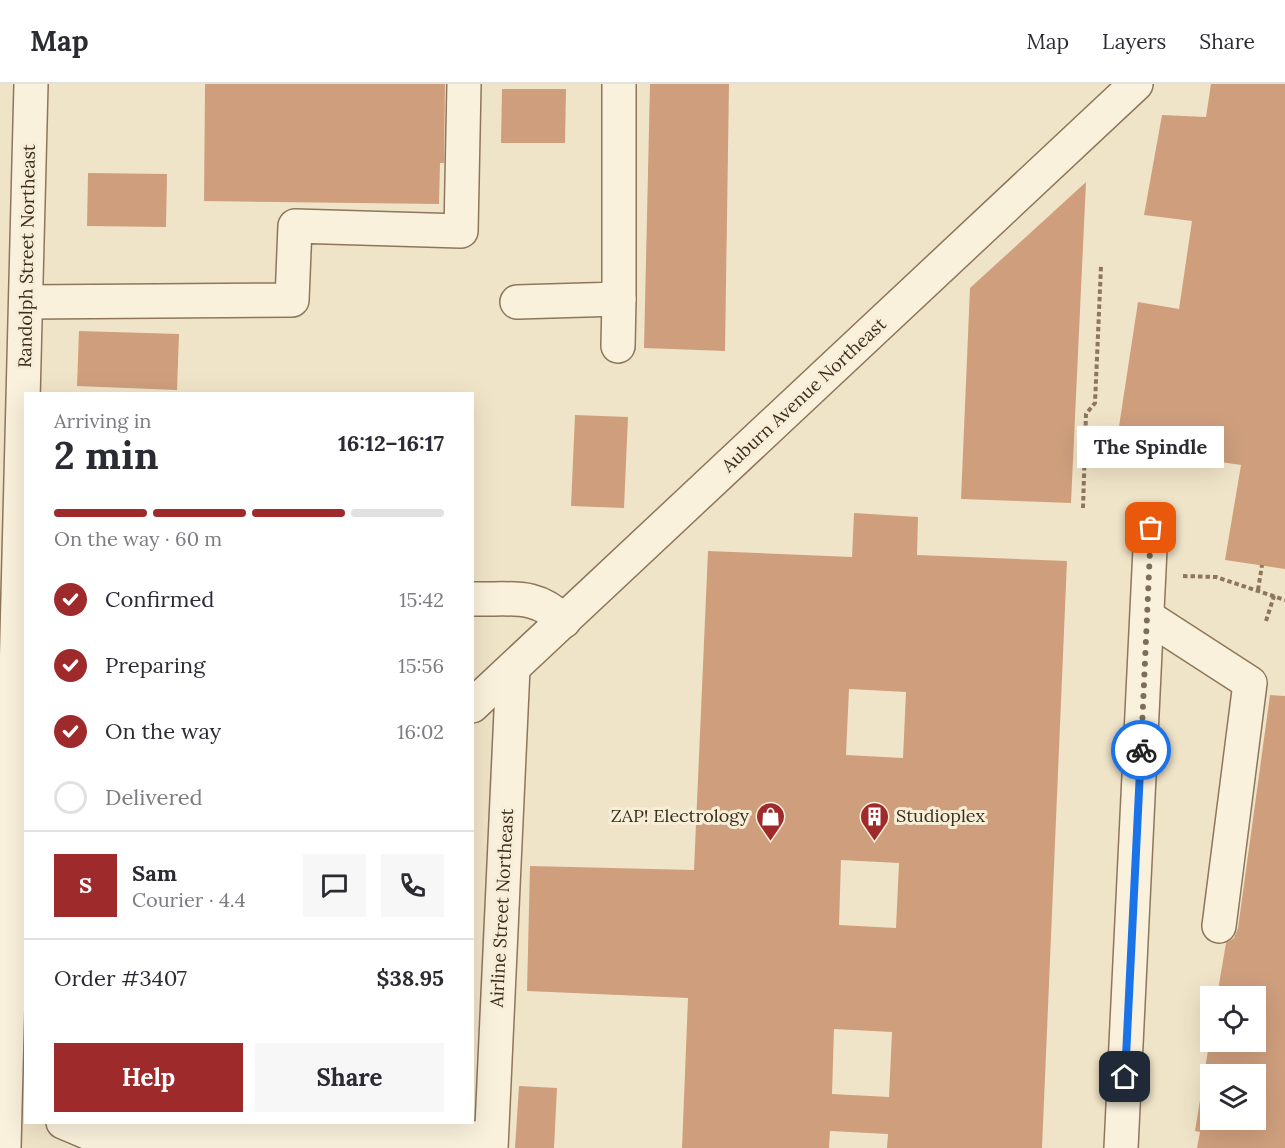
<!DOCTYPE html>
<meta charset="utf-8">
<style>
:root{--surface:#fff;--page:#f7f7f7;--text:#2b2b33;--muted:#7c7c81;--line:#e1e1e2;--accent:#9e2a2b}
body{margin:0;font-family:Lora,serif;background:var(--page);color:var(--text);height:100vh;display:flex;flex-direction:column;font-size:22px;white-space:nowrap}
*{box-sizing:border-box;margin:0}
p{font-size:20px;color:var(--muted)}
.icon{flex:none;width:33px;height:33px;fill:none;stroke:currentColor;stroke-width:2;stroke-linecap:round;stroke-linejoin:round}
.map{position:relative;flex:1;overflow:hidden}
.sheet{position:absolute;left:24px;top:308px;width:450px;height:732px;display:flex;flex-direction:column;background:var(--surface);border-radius:0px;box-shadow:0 6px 24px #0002}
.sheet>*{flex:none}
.fabs{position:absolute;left:1200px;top:902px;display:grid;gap:12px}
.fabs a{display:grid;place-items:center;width:66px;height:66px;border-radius:0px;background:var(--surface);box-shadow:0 6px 24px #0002;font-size:30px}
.pin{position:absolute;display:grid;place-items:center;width:51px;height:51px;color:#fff;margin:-26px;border-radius:12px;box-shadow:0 3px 9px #0006}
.courier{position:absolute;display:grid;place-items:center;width:60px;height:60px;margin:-30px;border:4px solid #1a73e8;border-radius:50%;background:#fff;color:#222;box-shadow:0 2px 8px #0007}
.bubble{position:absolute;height:42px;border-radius:0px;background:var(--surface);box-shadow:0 6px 24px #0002;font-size:20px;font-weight:700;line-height:42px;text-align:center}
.overview em{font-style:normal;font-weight:700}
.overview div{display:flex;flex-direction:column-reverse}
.overview{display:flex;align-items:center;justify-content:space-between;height:102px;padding:0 30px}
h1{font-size:39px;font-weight:700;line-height:45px}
.bar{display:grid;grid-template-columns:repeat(4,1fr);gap:9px 6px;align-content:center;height:72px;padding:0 30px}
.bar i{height:8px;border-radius:4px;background:var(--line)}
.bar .active{background:var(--accent)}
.bar p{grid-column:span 4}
.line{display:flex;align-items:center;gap:15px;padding:0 30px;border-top:2px solid var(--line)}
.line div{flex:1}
.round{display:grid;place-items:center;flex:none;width:63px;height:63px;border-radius:0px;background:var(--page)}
ol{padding:0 30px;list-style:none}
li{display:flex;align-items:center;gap:18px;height:66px}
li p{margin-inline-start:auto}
li .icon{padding:6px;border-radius:50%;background:var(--accent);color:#fff;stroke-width:4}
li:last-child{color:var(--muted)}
li i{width:33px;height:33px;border:3px solid var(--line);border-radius:50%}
.primary-button{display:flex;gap:12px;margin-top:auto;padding:12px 30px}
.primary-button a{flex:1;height:69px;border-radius:0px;background:var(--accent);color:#fff;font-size:24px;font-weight:700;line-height:69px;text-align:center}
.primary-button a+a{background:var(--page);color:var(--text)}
header{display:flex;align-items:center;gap:36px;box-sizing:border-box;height:84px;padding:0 30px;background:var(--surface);border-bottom:2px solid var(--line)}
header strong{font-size:28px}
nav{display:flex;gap:33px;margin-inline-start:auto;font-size:21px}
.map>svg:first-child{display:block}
</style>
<header>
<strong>Map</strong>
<nav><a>Map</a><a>Layers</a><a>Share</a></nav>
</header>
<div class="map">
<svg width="1285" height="1064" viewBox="0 0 1285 1064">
<rect width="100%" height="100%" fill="#f0e4c8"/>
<g fill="#cf9f7d" fill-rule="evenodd">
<polygon points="205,0 445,0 444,79 440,79 439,120 204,117"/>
<polygon points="650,0 729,0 725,267 644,264"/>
<polygon points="1211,0 1285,0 1285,485 1225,476 1241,381 1116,362 1138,218 1179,225 1192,137 1144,131 1162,31 1206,33"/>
<polygon points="502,5 566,5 565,59 501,59"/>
<polygon points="88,89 167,90 166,143 87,142"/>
<polygon points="1086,98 1071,419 961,415 970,204"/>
<polygon points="79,247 179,250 177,306 77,302"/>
<polygon points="575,331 628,333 624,424 571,422"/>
<path d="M 854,429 L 918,433 L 917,471 L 1067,477 L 1042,1064 L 887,1064 L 888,1050 L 830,1047 L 829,1064 L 682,1064 L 688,914 L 527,907 L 530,782 L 694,786 L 708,467 L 852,473 ZM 849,605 L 906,608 L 903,674 L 846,671 ZM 841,776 L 899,779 L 896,844 L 839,841 ZM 834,945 L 892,948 L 889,1013 L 832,1010 Z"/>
<path d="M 1270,611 L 1285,612 L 1285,1064 L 1197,1064 L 1200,1048 L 1195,1047 L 1210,954 L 1210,957 L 1256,957 L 1256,912 L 1217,912 L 1226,859 L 1234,854 L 1238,844 ZM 1210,990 L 1256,990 L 1256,1035 L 1210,1035 Z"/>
<polygon points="519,1002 557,1004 554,1064 515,1064"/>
</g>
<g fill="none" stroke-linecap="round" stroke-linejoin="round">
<defs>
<g id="minor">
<polyline points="26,218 292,216 295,142 461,147 464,0"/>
<polyline points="517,218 619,215 619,0"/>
<polyline points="618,262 619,215"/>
<path d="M 472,515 C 511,516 535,508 564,537"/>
<polyline points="1148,533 1250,599 1219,842"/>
<polyline points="472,622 1136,0"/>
<polyline points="63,1038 89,1049 491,1054"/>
<polyline points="4,1064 31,0"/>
<polyline points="491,1064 513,584"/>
<polyline points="1121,1064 1151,444"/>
</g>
</defs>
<use href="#minor" stroke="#8d765c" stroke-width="36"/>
<g stroke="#8d765c" stroke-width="4" stroke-dasharray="4.5 3" stroke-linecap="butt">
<polyline points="1083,424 1086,330 1095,319 1101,182"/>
<polyline points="1183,492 1216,493 1285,516"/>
<polyline points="1258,506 1262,481"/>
<polyline points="1266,537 1274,512"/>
</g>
<use href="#minor" stroke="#faf1dc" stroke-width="33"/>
</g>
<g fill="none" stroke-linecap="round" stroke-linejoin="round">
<polyline stroke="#7c6e5b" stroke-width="6" stroke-dasharray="0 10.8" points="1141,666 1151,444"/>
<polyline stroke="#1a73e8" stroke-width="8" points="1125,993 1141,666"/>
</g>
<defs>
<symbol id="shop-pin" viewBox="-11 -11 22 30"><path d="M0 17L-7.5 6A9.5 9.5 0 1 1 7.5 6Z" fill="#9e2a2b" stroke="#f7eed8"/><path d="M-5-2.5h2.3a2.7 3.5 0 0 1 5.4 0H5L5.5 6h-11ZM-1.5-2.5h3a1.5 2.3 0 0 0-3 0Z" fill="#fff"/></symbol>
<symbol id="building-pin" viewBox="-11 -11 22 30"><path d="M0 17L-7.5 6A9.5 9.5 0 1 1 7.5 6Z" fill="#9e2a2b" stroke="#f7eed8"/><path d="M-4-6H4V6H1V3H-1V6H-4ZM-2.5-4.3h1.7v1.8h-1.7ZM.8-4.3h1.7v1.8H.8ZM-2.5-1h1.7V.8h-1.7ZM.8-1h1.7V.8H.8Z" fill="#fff"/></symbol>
</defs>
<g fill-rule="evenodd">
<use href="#shop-pin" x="754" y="716" width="33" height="45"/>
<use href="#building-pin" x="858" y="716" width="33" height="45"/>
</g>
<g text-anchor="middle" stroke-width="6" stroke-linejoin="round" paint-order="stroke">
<g font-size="18" fill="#3d2e20" stroke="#f7eed8">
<text transform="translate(27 172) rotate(-89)" y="6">Randolph Street Northeast</text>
<text transform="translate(804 311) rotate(-43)" y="6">Auburn Avenue Northeast</text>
<text transform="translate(502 824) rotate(-87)" y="6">Airline Street Northeast</text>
</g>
<g font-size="18" fill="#3d2e20" stroke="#f7eed8" text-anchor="end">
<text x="749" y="738">ZAP! Electrology</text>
<text x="896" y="738" text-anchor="start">Studioplex</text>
</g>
</g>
</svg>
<div class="fabs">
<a><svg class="icon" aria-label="locate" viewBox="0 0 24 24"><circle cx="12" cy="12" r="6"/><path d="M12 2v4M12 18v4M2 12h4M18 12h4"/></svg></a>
<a><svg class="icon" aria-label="layers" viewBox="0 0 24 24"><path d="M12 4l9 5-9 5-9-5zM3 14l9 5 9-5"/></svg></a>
</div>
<div class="pin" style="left:1151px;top:444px;background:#ea580c"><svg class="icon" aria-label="bag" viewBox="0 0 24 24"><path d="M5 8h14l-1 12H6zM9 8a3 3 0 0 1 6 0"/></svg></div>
<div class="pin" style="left:1125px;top:993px;background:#1f2937"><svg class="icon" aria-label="home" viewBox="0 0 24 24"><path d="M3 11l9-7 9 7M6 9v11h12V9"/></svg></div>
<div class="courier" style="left:1141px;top:666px"><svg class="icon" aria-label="bike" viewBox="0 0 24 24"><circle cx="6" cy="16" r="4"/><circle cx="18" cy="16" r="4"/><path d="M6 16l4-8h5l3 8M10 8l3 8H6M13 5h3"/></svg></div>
<div class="bubble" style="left:1077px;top:342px;width:147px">The Spindle</div>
<section class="sheet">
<div class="overview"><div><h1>2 min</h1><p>Arriving in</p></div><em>16:12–16:17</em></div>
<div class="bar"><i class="active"></i><i class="active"></i><i class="active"></i><i></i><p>On the way · 60 m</p></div>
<ol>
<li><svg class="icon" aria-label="check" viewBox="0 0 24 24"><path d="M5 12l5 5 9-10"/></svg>Confirmed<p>15:42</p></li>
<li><svg class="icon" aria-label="check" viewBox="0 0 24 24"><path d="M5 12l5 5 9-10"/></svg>Preparing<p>15:56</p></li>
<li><svg class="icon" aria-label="check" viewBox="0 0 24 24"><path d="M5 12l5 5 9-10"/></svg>On the way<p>16:02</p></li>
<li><i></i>Delivered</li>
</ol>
<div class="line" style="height:108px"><b class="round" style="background:var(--accent);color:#fff">S</b><div><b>Sam</b><p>Courier · 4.4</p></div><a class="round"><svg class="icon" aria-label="chat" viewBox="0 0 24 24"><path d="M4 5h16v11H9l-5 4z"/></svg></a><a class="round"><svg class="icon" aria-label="phone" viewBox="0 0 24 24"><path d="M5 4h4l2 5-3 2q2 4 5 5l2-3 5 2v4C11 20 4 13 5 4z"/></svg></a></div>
<div class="line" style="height:78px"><div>Order #3407</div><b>$38.95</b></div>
<div class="primary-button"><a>Help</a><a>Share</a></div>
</section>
</div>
